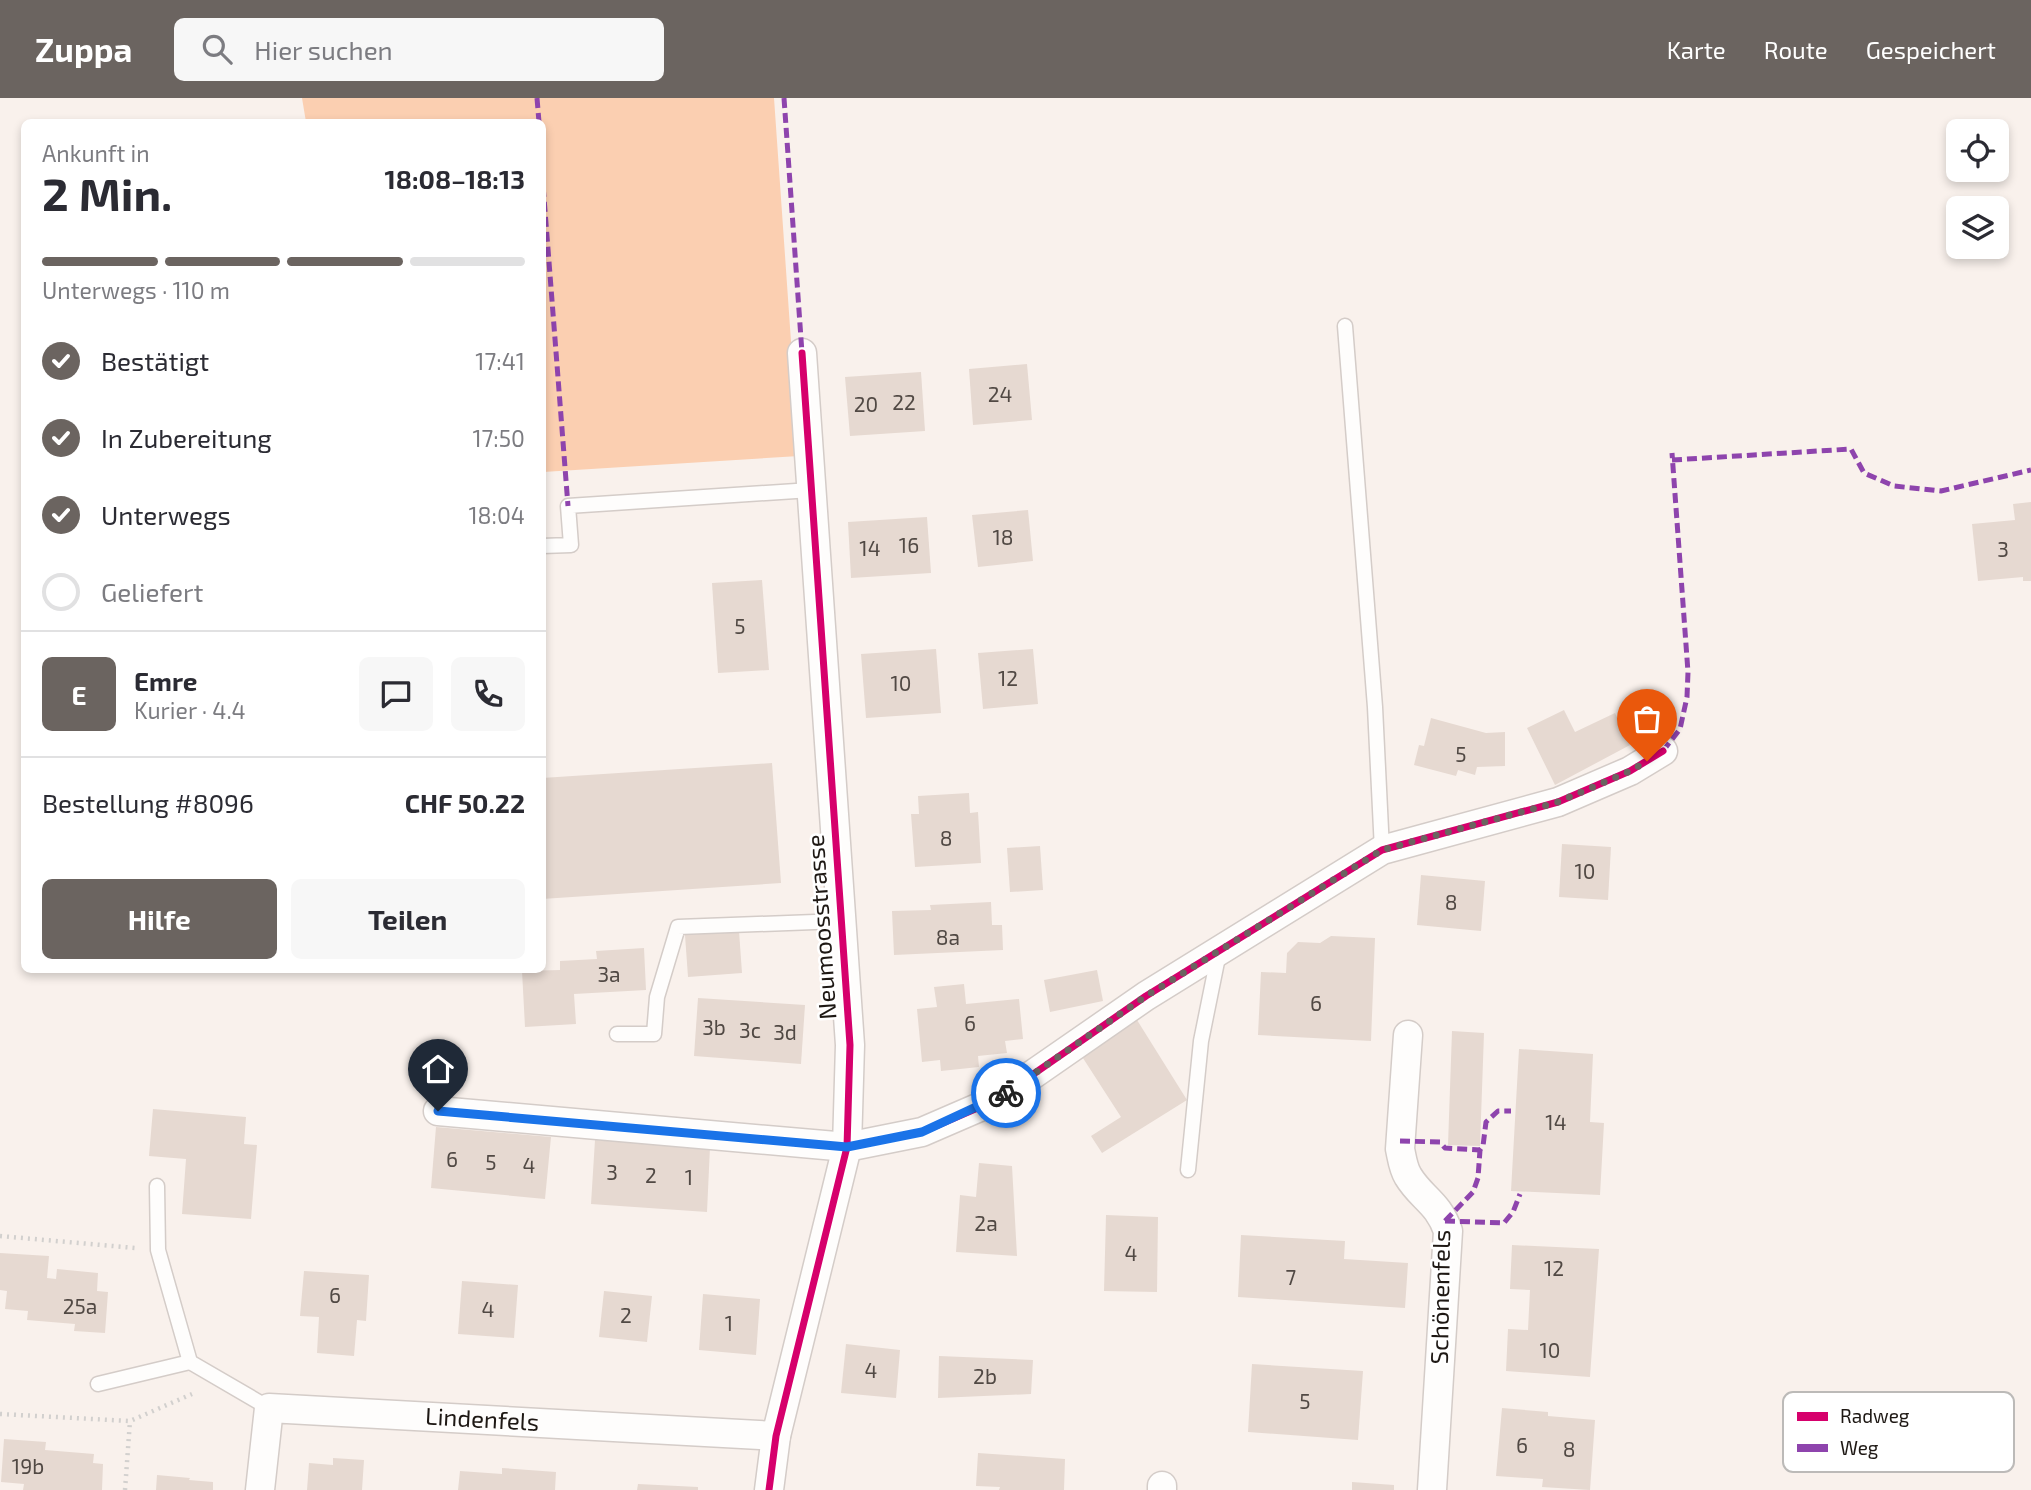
<!DOCTYPE html>
<html lang="de">
<meta charset="utf-8">
<style>
:root{--surface:#fff;--page:#f7f7f7;--text:#2b2b33;--muted:#7c7c81;--line:#e1e1e2;--accent:#6b6460}
body{margin:0;font-family:"Exo 2",sans-serif;background:var(--page);color:var(--text);height:100vh;display:flex;flex-direction:column;font-size:26px;white-space:nowrap}
*{box-sizing:border-box;margin:0}
p{font-size:23px;color:var(--muted)}
.icon{flex:none;width:38px;height:38px;fill:none;stroke:currentColor;stroke-width:2;stroke-linecap:round;stroke-linejoin:round}
.map{position:relative;flex:1;overflow:hidden}
.drawer{position:absolute;left:21px;top:21px;width:525px;height:854px;display:flex;flex-direction:column;background:var(--surface);border-radius:10px;box-shadow:0 4px 10px #0003}
.drawer>*{flex:none}
.controls{position:absolute;left:1946px;top:21px;display:grid;gap:14px}
.controls a{display:grid;place-items:center;width:63px;height:63px;border-radius:10px;background:var(--surface);box-shadow:0 4px 10px #0003;font-size:35px}
.pin{position:absolute;display:grid;place-items:center;width:60px;height:60px;color:#fff;margin:-72px -30px;border-radius:50% 50% 50% 0;rotate:-45deg;box-shadow:0 0 7px #0007}
.pin .icon{rotate:45deg}
.courier{position:absolute;display:grid;place-items:center;width:70px;height:70px;margin:-35px;border:5px solid #1a73e8;border-radius:50%;background:#fff;color:#222;box-shadow:0 2px 9px #0007}
.head em{font-style:normal;font-weight:700}
.head div{display:flex;flex-direction:column-reverse}
.head{display:flex;align-items:center;justify-content:space-between;height:119px;padding:0 21px}
h1{font-size:46px;font-weight:700;line-height:52px}
.bar{display:grid;grid-template-columns:repeat(4,1fr);gap:10px 7px;align-content:center;height:84px;padding:0 21px}
.bar i{height:9px;border-radius:5px;background:var(--line)}
.bar .on{background:var(--accent)}
.bar p{grid-column:span 4}
.line{display:flex;align-items:center;gap:18px;padding:0 21px;border-top:2px solid var(--line)}
.line div{flex:1}
.round{display:grid;place-items:center;flex:none;width:74px;height:74px;border-radius:10px;background:var(--page)}
ol{padding:0 21px;list-style:none}
li{display:flex;align-items:center;gap:21px;height:77px}
li p{margin-inline-start:auto}
li .icon{padding:7px;border-radius:50%;background:var(--accent);color:#fff;stroke-width:4}
li:last-child{color:var(--muted)}
li i{width:38px;height:38px;border:4px solid var(--line);border-radius:50%}
.primary-button{display:flex;gap:14px;margin-top:auto;padding:14px 21px}
.primary-button a{flex:1;height:80px;border-radius:10px;background:var(--accent);color:#fff;font-size:28px;font-weight:700;line-height:80px;text-align:center}
.primary-button a+a{background:var(--page);color:var(--text)}
header{display:flex;align-items:center;gap:42px;box-sizing:border-box;height:98px;padding:0 35px;background:var(--accent);color:#fff}
header strong{font-size:33px}
nav{display:flex;gap:38px;margin-inline-start:auto;font-size:24px}
.search{width:490px;height:63px;background:var(--page);display:flex;align-items:center;gap:18px;box-sizing:border-box;padding:0 24px;border-radius:10px;color:var(--muted);font-size:26px}
.map>svg:first-child{display:block}
</style>
<header>
<strong>Zuppa</strong>
<div class="search"><svg class="icon" aria-label="search" viewBox="0 0 24 24"><circle cx="10" cy="10" r="6"/><path d="M15 15l6 6"/></svg>Hier suchen</div>
<nav><a>Karte</a><a>Route</a><a>Gespeichert</a></nav>
</header>
<div class="map">
<svg width="2031" height="1392" viewBox="0 0 2031 1392">
<rect width="100%" height="100%" fill="#f9f1ec"/>
<polygon fill="#fbcfb1" points="302,0 774,0 799,358 543,374 542,24 306,24"/>
<g fill="#e6d9d1">
<polygon points="1027,266 1032,322 973,327 969,271"/>
<polygon points="921,274 925,333 850,338 845,279"/>
<polygon points="2031,404 2031,483 2023,483 2023,479 1978,483 1972,426 2015,422 2013,406"/>
<polygon points="1028,412 1033,463 978,469 972,417"/>
<polygon points="927,419 931,475 851,480 848,424"/>
<polygon points="762,482 769,572 718,575 712,485"/>
<polygon points="936,551 941,615 866,620 861,556"/>
<polygon points="1033,551 1038,606 983,611 978,555"/>
<polygon points="1564,612 1575,634 1615,615 1630,647 1555,687 1527,630"/>
<polygon points="1431,620 1486,635 1505,634 1505,668 1477,669 1475,677 1458,672 1456,678 1414,667 1419,647 1424,648"/>
<polygon points="772,665 781,785 542,801 542,680"/>
<polygon points="969,695 970,715 978,714 981,765 915,769 911,716 919,716 918,698"/>
<polygon points="1562,746 1611,749 1608,802 1559,799"/>
<polygon points="1040,748 1043,792 1010,794 1007,750"/>
<polygon points="1421,777 1485,783 1481,833 1417,827"/>
<polygon points="991,804 992,827 1002,827 1003,852 894,857 892,813 931,812 930,807"/>
<polygon points="739,833 742,875 688,879 685,837"/>
<polygon points="1331,838 1375,840 1371,943 1258,937 1261,874 1286,875 1287,855 1298,844 1320,845"/>
<polygon points="644,850 646,892 574,896 576,926 525,929 522,873 560,872 560,863 597,861 596,853"/>
<polygon points="1097,872 1103,903 1050,914 1044,882"/>
<polygon points="964,886 966,906 1019,901 1023,941 1005,943 1007,955 978,958 979,969 941,973 940,962 922,964 917,911 937,909 934,889"/>
<polygon points="698,900 805,907 801,966 694,958"/>
<polygon points="1137,922 1187,1002 1102,1055 1091,1038 1121,1019 1081,957"/>
<polygon points="1452,933 1484,935 1480,1048 1448,1047"/>
<polygon points="1519,951 1593,956 1590,1024 1604,1025 1600,1097 1511,1093"/>
<polygon points="153,1011 246,1019 244,1046 257,1047 251,1121 182,1116 186,1061 149,1058"/>
<polygon points="436,1029 551,1039 545,1101 431,1090"/>
<polygon points="595,1042 710,1049 707,1114 591,1106"/>
<polygon points="979,1065 1012,1068 1017,1158 956,1154 960,1097 976,1099"/>
<polygon points="1106,1117 1158,1119 1157,1194 1104,1193"/>
<polygon points="1241,1137 1345,1143 1344,1161 1408,1165 1405,1210 1238,1199"/>
<polygon points="1512,1147 1599,1151 1590,1279 1506,1273 1508,1231 1528,1232 1529,1211 1530,1192 1510,1191"/>
<polygon points="0,1155 49,1158 47,1180 56,1181 57,1171 98,1175 97,1193 108,1194 105,1235 74,1233 75,1226 27,1222 28,1213 5,1211 7,1193 0,1192"/>
<polygon points="304,1173 369,1177 366,1223 357,1222 354,1258 317,1255 319,1219 300,1218"/>
<polygon points="462,1183 518,1187 514,1240 458,1236"/>
<polygon points="604,1193 652,1198 647,1244 599,1239"/>
<polygon points="703,1196 760,1201 756,1257 699,1252"/>
<polygon points="846,1246 900,1252 896,1300 841,1295"/>
<polygon points="939,1258 1033,1262 1031,1296 938,1300"/>
<polygon points="1252,1266 1363,1273 1358,1342 1248,1334"/>
<polygon points="1502,1310 1548,1314 1548,1318 1595,1322 1590,1392 1542,1389 1543,1381 1496,1378"/>
<polygon points="4,1341 46,1344 45,1352 94,1356 93,1365 103,1366 102,1392 23,1392 24,1386 1,1384"/>
<polygon points="978,1355 1065,1361 1064,1392 999,1392 1000,1389 976,1388"/>
<polygon points="333,1360 364,1362 362,1392 307,1392 309,1365 333,1367"/>
<polygon points="502,1370 556,1374 555,1392 458,1392 460,1373 502,1376"/>
<polygon points="157,1377 190,1380 189,1382 213,1384 213,1392 156,1392"/>
<polygon points="1352,1384 1394,1387 1394,1392 1352,1392"/>
<polygon points="638,1386 698,1389 698,1392 637,1392"/>
</g>
<g fill="none" stroke-linecap="round" stroke-linejoin="round">
<defs>
<g id="lane">
<polyline points="1345,228 1375,609 1382,752"/>
<polyline points="542,448 571,447 568,408 811,392"/>
<polyline points="617,936 654,936 657,899 678,829 841,823"/>
<polyline points="1188,1072 1201,943 1219,854"/>
<polyline points="157,1088 158,1152 190,1264 269,1310"/>
<polyline points="98,1286 190,1264"/>
</g>
<g id="street">
<path d="M 1408,937 L 1400,1051 C 1402,1060 1403,1070 1408,1078 C 1421,1100 1438,1104 1448,1133 L 1432,1392"/>
<polyline points="438,1013 847,1049 922,1034 996,1002 1146,898 1382,752 1558,704 1630,673 1663,653"/>
<path id="s1" d="M 260,1392 L 269,1310 L 776,1338"/>
<polyline points="769,1392 776,1338 847,1049 850,947 802,255"/>
<polyline points="1162,1392 1162,1388"/>
</g>
</defs>
<use href="#lane" stroke="#d4ccc8" stroke-width="17"/>
<use href="#street" stroke="#d4ccc8" stroke-width="31"/>
<g stroke="#d2d0ce" stroke-width="4.5" stroke-dasharray="2 5" stroke-linecap="butt">
<polyline points="0,1138 135,1150"/>
<polyline points="0,1316 130,1323 192,1296"/>
<polyline points="125,1392 130,1323"/>
</g>
<use href="#lane" stroke="#fefdfc" stroke-width="14"/>
<use href="#street" stroke="#fefdfc" stroke-width="28"/>
<g stroke="#8e44ad" stroke-width="5" stroke-dasharray="10 5" stroke-linecap="butt">
<polyline points="537,0 539,24"/>
<polyline points="784,0 802,255"/>
<polyline points="542,74 568,408"/>
<polyline points="1672,362 1851,351 1864,375 1894,388 1941,393 2031,372"/>
<polyline points="1663,653 1680,631 1687,599 1688,574 1672,355"/>
<polyline points="1400,1043 1440,1044 1445,1050 1480,1052"/>
<polyline points="1445,1123 1473,1094 1478,1080 1480,1052 1483,1048 1486,1024 1498,1013 1511,1013"/>
<polyline points="1445,1123 1504,1125 1513,1114 1520,1096"/>
</g>
<defs>
<g id="cycleway">
<polyline points="438,1013 847,1049 922,1034 996,1002 1146,898 1382,752 1558,704 1630,673 1663,653"/>
<polyline points="769,1392 776,1338 847,1049 850,947 802,255"/>
</g>
</defs>
<use href="#cycleway" stroke="#fff" stroke-width="11"/>
<use href="#cycleway" stroke="#d6006c" stroke-width="7"/>
</g>
<g fill="none" stroke-linecap="round" stroke-linejoin="round">
<polyline stroke="#6b6460" stroke-width="7" stroke-dasharray="0 12.6" points="1006,995 1146,898 1382,752 1558,704 1630,673 1647,663"/>
<polyline stroke="#1a73e8" stroke-width="9" points="438,1013 847,1049 922,1034 1006,995"/>
</g>
<g text-anchor="middle" stroke-width="5" stroke-linejoin="round" paint-order="stroke">
<g font-size="21" fill="#514944">
<text x="1000" y="304">24</text>
<text x="904" y="312">22</text>
<text x="866" y="314">20</text>
<text x="1003" y="447">18</text>
<text x="909" y="455">16</text>
<text x="870" y="458">14</text>
<text x="2003" y="459">3</text>
<text x="740" y="536">5</text>
<text x="1008" y="588">12</text>
<text x="901" y="593">10</text>
<text x="1461" y="664">5</text>
<text x="946" y="748">8</text>
<text x="1585" y="781">10</text>
<text x="1451" y="812">8</text>
<text x="948" y="847">8a</text>
<text x="609" y="884">3a</text>
<text x="1316" y="913">6</text>
<text x="970" y="933">6</text>
<text x="714" y="937">3b</text>
<text x="750" y="940">3c</text>
<text x="785" y="942">3d</text>
<text x="1556" y="1032">14</text>
<text x="452" y="1069">6</text>
<text x="491" y="1072">5</text>
<text x="529" y="1075">4</text>
<text x="612" y="1082">3</text>
<text x="651" y="1085">2</text>
<text x="689" y="1087">1</text>
<text x="986" y="1133">2a</text>
<text x="1131" y="1163">4</text>
<text x="1554" y="1178">12</text>
<text x="1291" y="1187">7</text>
<text x="335" y="1205">6</text>
<text x="80" y="1216">25a</text>
<text x="488" y="1219">4</text>
<text x="626" y="1225">2</text>
<text x="729" y="1233">1</text>
<text x="1550" y="1260">10</text>
<text x="871" y="1280">4</text>
<text x="985" y="1286">2b</text>
<text x="1305" y="1311">5</text>
<text x="1522" y="1355">6</text>
<text x="1569" y="1359">8</text>
<text x="28" y="1376">19b</text>
</g>
<g font-size="24" fill="#1e1814" stroke="#fff">
<text transform="translate(822 829) rotate(-94)" y="8">Neumoosstrasse</text>
<text transform="translate(1441 1199) rotate(-89)" y="8">Schönenfels</text>
<text dy="8" stroke="none"><textPath href="#s1" startOffset="296">Lindenfels</textPath></text>
</g>
</g>
<rect x="1783" y="1294" width="231" height="80" rx="10" fill="#fff" stroke="#bcbab8" stroke-width="2"/>
<rect x="1797" y="1314" width="31" height="9" fill="#d6006c"/>
<rect x="1797" y="1346" width="31" height="8" fill="#8e44ad"/>
<g font-size="19" fill="#1e1814">
<text x="1840" y="1325">Radweg</text>
<text x="1840" y="1357">Weg</text>
</g>
</svg>
<div class="controls">
<a><svg class="icon" aria-label="locate" viewBox="0 0 24 24"><circle cx="12" cy="12" r="6"/><path d="M12 2v4M12 18v4M2 12h4M18 12h4"/></svg></a>
<a><svg class="icon" aria-label="layers" viewBox="0 0 24 24"><path d="M12 4l9 5-9 5-9-5zM3 14l9 5 9-5"/></svg></a>
</div>
<div class="pin" style="left:1647px;top:663px;background:#ea580c"><svg class="icon" aria-label="bag" viewBox="0 0 24 24"><path d="M5 8h14l-1 12H6zM9 8a3 3 0 0 1 6 0"/></svg></div>
<div class="pin" style="left:438px;top:1013px;background:#1f2937"><svg class="icon" aria-label="home" viewBox="0 0 24 24"><path d="M3 11l9-7 9 7M6 9v11h12V9"/></svg></div>
<div class="courier" style="left:1006px;top:995px"><svg class="icon" aria-label="bike" viewBox="0 0 24 24"><circle cx="6" cy="16" r="4"/><circle cx="18" cy="16" r="4"/><path d="M6 16l4-8h5l3 8M10 8l3 8H6M13 5h3"/></svg></div>
<section class="drawer">
<div class="head"><div><h1>2 Min.</h1><p>Ankunft in</p></div><em>18:08–18:13</em></div>
<div class="bar"><i class="on"></i><i class="on"></i><i class="on"></i><i></i><p>Unterwegs · 110 m</p></div>
<ol>
<li><svg class="icon" aria-label="check" viewBox="0 0 24 24"><path d="M5 12l5 5 9-10"/></svg>Bestätigt<p>17:41</p></li>
<li><svg class="icon" aria-label="check" viewBox="0 0 24 24"><path d="M5 12l5 5 9-10"/></svg>In Zubereitung<p>17:50</p></li>
<li><svg class="icon" aria-label="check" viewBox="0 0 24 24"><path d="M5 12l5 5 9-10"/></svg>Unterwegs<p>18:04</p></li>
<li><i></i>Geliefert</li>
</ol>
<div class="line" style="height:126px"><b class="round" style="background:var(--accent);color:#fff">E</b><div><b>Emre</b><p>Kurier · 4.4</p></div><a class="round"><svg class="icon" aria-label="chat" viewBox="0 0 24 24"><path d="M4 5h16v11H9l-5 4z"/></svg></a><a class="round"><svg class="icon" aria-label="phone" viewBox="0 0 24 24"><path d="M5 4h4l2 5-3 2q2 4 5 5l2-3 5 2v4C11 20 4 13 5 4z"/></svg></a></div>
<div class="line" style="height:91px"><div>Bestellung #8096</div><b>CHF 50.22</b></div>
<div class="primary-button"><a>Hilfe</a><a>Teilen</a></div>
</section>
</div>
